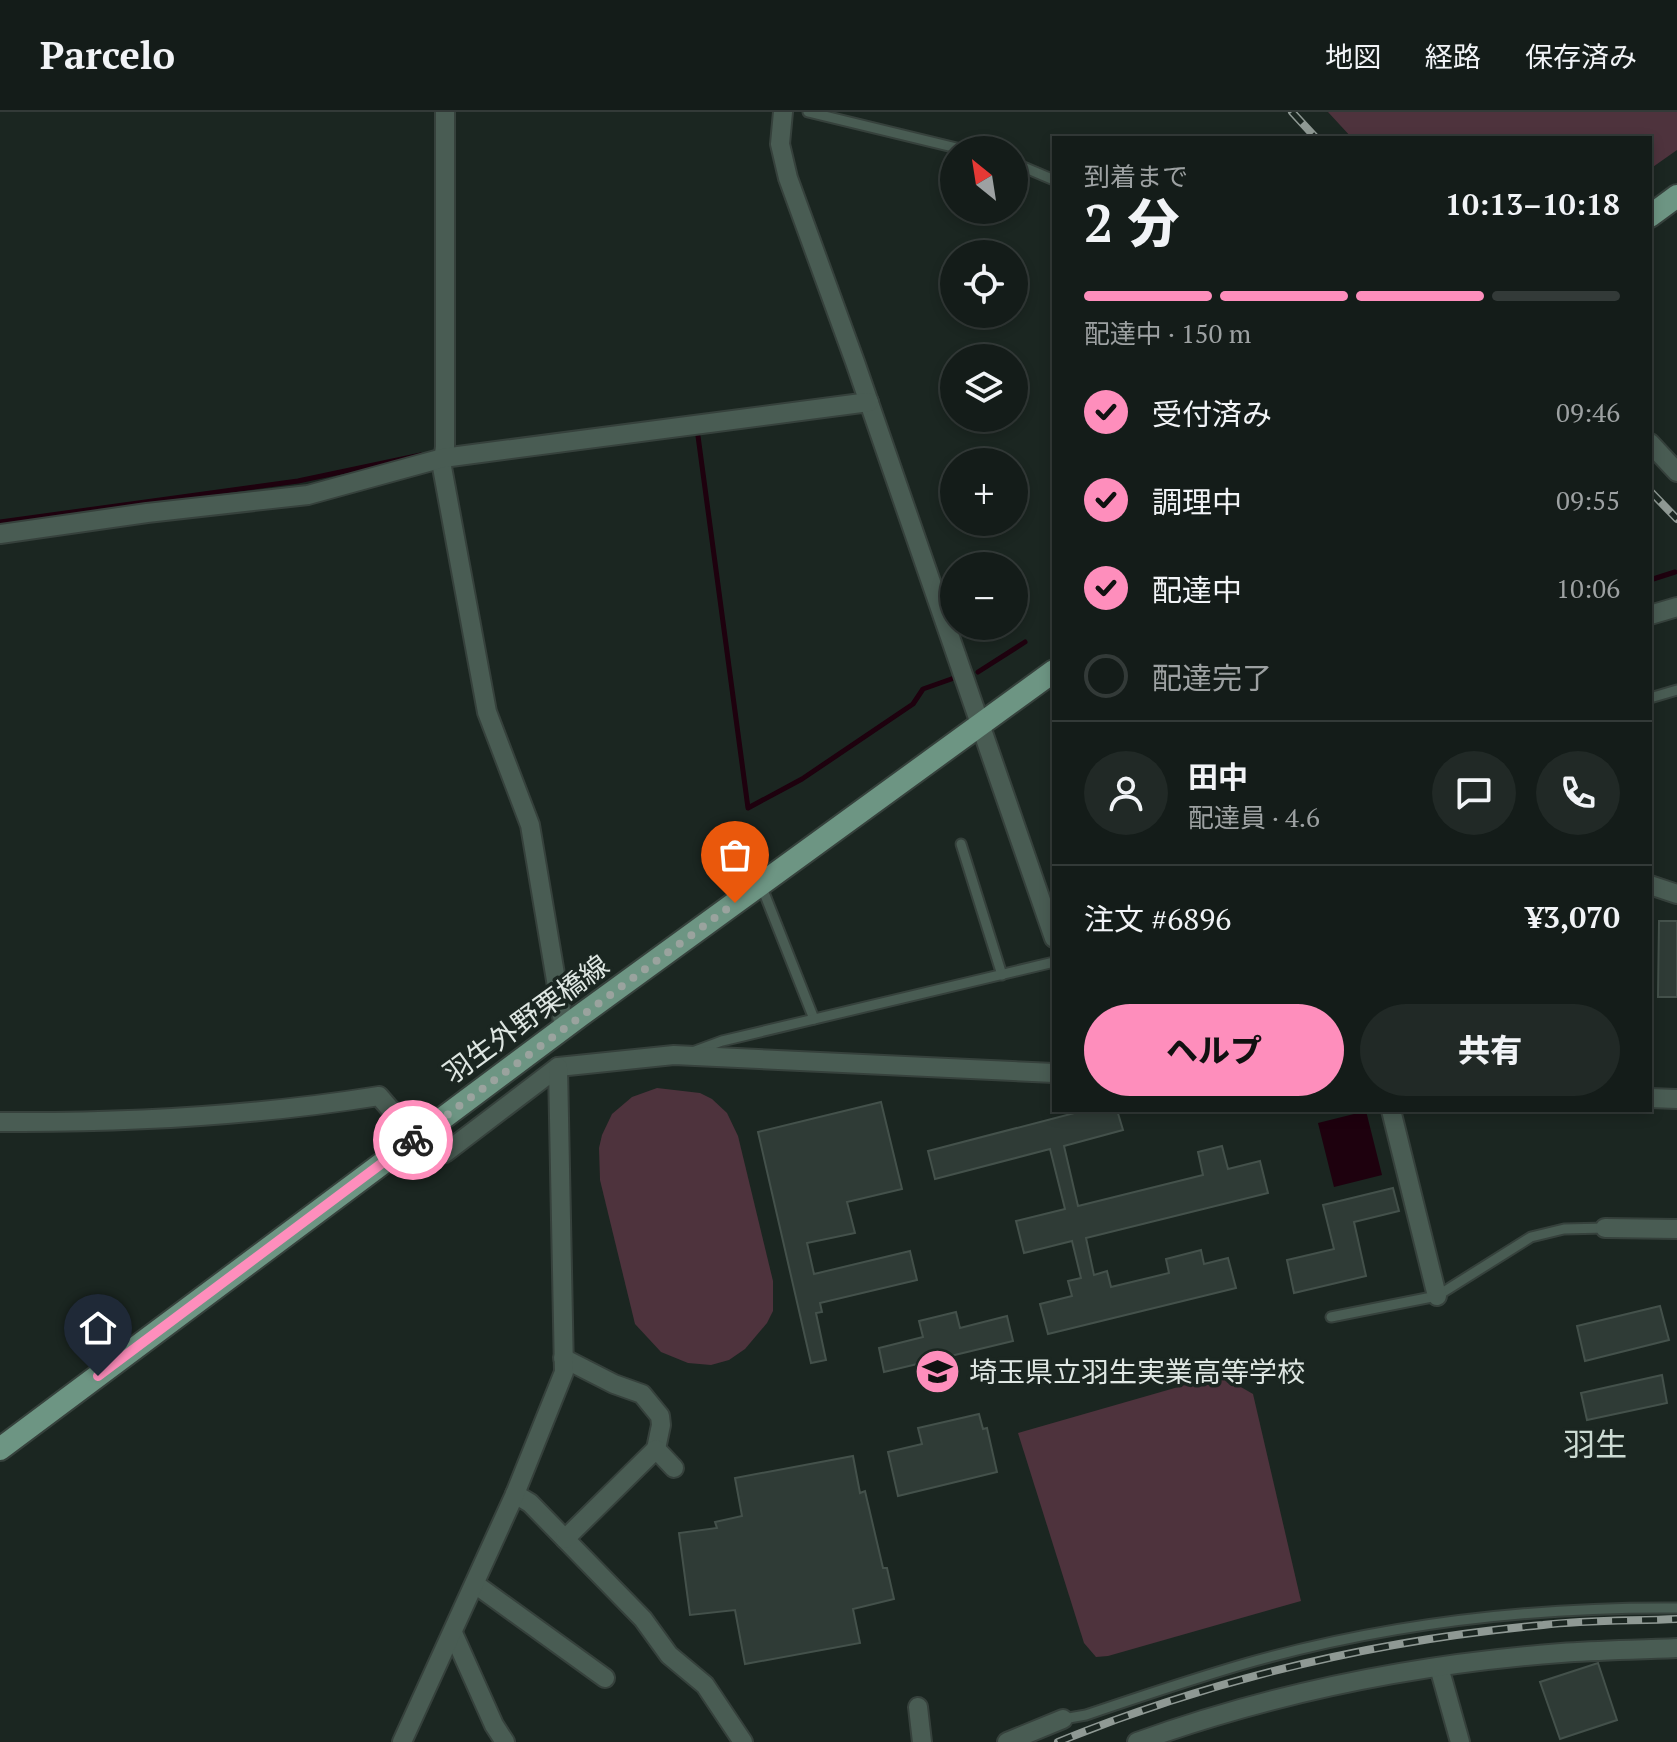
<!DOCTYPE html>
<html lang="ja">
<meta charset="utf-8">
<style>
:root{--surface:#141c19;--page:#212926;--text:#f1f3f6;--muted:#9da1a2;--line:#333a38;--accent:#fe8ebc}
body{margin:0;font-family:"PT Serif","Noto Sans JP",serif;background:var(--page);color:var(--text);height:100vh;display:flex;flex-direction:column;font-size:30px;white-space:nowrap}
*{box-sizing:border-box;margin:0}
p{font-size:26px;color:var(--muted)}
.icon{flex:none;width:44px;height:44px;fill:none;stroke:currentColor;stroke-width:2;stroke-linecap:round;stroke-linejoin:round}
.map{position:relative;flex:1;overflow:hidden}
.side{position:absolute;left:1052px;top:24px;width:600px;height:976px;display:flex;flex-direction:column;background:var(--surface);border-radius:0px;box-shadow:0 4px 12px #0003,0 0 0 2px var(--line)}
.side>*{flex:none}
.needle{width:52px;rotate:330deg}
.fabs{position:absolute;left:940px;top:24px;display:grid;gap:16px}
.fabs a{display:grid;place-items:center;width:88px;height:88px;border-radius:50%;background:var(--surface);box-shadow:0 4px 12px #0003,0 0 0 2px var(--line);font-size:40px}
.pin{position:absolute;display:grid;place-items:center;width:68px;height:68px;color:#fff;margin:-82px -34px;border-radius:50% 50% 50% 0;rotate:-45deg;box-shadow:0 0 8px #0007}
.pin .icon{rotate:45deg}
.courier{position:absolute;display:grid;place-items:center;width:80px;height:80px;margin:-40px;border:6px solid #fe8ebc;border-radius:50%;background:#fff;color:#222;box-shadow:0 2px 10px #0007}
.overview em{font-style:normal;font-weight:800}
.overview div{display:flex;flex-direction:column-reverse}
.overview{display:flex;align-items:center;justify-content:space-between;height:136px;padding:0 32px}
h1{font-size:52px;font-weight:800;line-height:60px}
.bar{display:grid;grid-template-columns:repeat(4,1fr);gap:12px 8px;align-content:center;height:96px;padding:0 32px}
.bar i{height:10px;border-radius:6px;background:var(--line)}
.bar .on{background:var(--accent)}
.bar p{grid-column:span 4}
.line{display:flex;align-items:center;gap:20px;padding:0 32px;border-top:2px solid var(--line)}
.line div{flex:1}
.round{display:grid;place-items:center;flex:none;width:84px;height:84px;border-radius:42px;background:var(--page)}
ol{padding:0 32px;list-style:none}
li{display:flex;align-items:center;gap:24px;height:88px}
li p{margin-inline-start:auto}
li .icon{padding:8px;border-radius:50%;background:var(--accent);color:#111;stroke-width:4}
li:last-child{color:var(--muted)}
li i{width:44px;height:44px;border:4px solid var(--line);border-radius:50%}
.action{display:flex;gap:16px;margin-top:auto;padding:16px 32px}
.action a{flex:1;height:92px;border-radius:48px;background:var(--accent);color:#111;font-size:32px;font-weight:800;line-height:92px;text-align:center}
.action a+a{background:var(--page);color:var(--text)}
header{display:flex;align-items:center;gap:48px;box-sizing:border-box;height:112px;padding:0 40px;background:var(--surface);border-bottom:2px solid var(--line)}
header strong{font-size:38px}
nav{display:flex;gap:44px;margin-inline-start:auto;font-size:28px}
.map>svg:first-child{display:block}
</style>
<header>
<strong>Parcelo</strong>
<nav><a>地図</a><a>経路</a><a>保存済み</a></nav>
</header>
<div class="map">
<svg width="1677" height="1630" viewBox="0 0 1677 1630">
<rect width="100%" height="100%" fill="#1b2621"/>
<g fill="#4e333d">
<polygon points="1328,0 1677,0 1677,38 1650,57 1650,26 1352,26"/>
<polygon points="657,976 700,981 712,987 727,1001 738,1024 773,1169 773,1199 767,1211 745,1237 729,1248 711,1253 688,1251 661,1240 635,1212 600,1068 599,1036 602,1023 612,1002 632,985"/>
<polygon points="1220,1263 1253,1282 1301,1489 1108,1544 1096,1545 1084,1531 1018,1321"/>
</g>
<polygon fill="#1e010e" points="1366,999 1382,1063 1334,1075 1318,1011"/>
<g fill="none" stroke-linecap="round" stroke-linejoin="round">
<g stroke="#1e010e" stroke-width="5">
<polyline points="698,324 748,696 802,667 913,592 923,577 957,565"/>
<polyline points="0,410 298,369 421,343"/>
<polyline points="1650,468 1675,460"/>
<polyline points="978,560 1025,530"/>
</g>
</g>
<g fill="#2f3b36" stroke="#44514b" stroke-width="2">
<polygon points="1659,809 1677,809 1677,885 1658,885"/>
<polygon points="881,990 902,1077 847,1090 855,1121 807,1131 814,1162 910,1139 917,1168 820,1191 822,1200 816,1201 826,1248 811,1251 758,1020"/>
<polygon points="1086,998 1117,998 1123,1018 1064,1034 1078,1094 1203,1063 1198,1040 1222,1034 1228,1057 1260,1049 1268,1081 1086,1126 1094,1163 1107,1159 1111,1175 1169,1161 1166,1147 1201,1138 1204,1152 1228,1146 1236,1176 1048,1222 1040,1192 1072,1184 1068,1169 1081,1166 1072,1129 1024,1141 1016,1109 1065,1097 1050,1037 935,1067 928,1039"/>
<polygon points="1393,1076 1399,1099 1354,1110 1366,1164 1294,1181 1287,1148 1334,1137 1323,1093"/>
<polygon points="1660,1194 1669,1228 1585,1249 1577,1214"/>
<polygon points="956,1200 960,1216 1007,1204 1013,1229 884,1260 879,1236 923,1225 919,1209"/>
<polygon points="1662,1263 1667,1291 1587,1308 1581,1281"/>
<polygon points="979,1302 983,1317 987,1316 997,1360 898,1384 888,1340 922,1332 918,1316"/>
<polygon points="853,1344 860,1381 865,1379 883,1456 887,1456 894,1487 853,1497 860,1531 745,1552 735,1498 690,1503 679,1421 717,1416 715,1410 742,1404 735,1366"/>
<polygon points="1598,1551 1617,1608 1560,1627 1540,1570"/>
</g>
<g fill="none" stroke-linecap="round" stroke-linejoin="round">
<defs>
<g id="service">
<polyline points="808,0 965,38"/>
<polyline points="1014,51 1054,68"/>
<polyline points="1650,586 1677,578"/>
<polyline points="961,732 1002,863"/>
<polyline points="761,773 814,907"/>
<polyline points="695,939 722,929 1054,850"/>
<polyline points="1331,1205 1437,1184 1531,1125 1564,1117 1605,1116"/>
<path d="M 1063,1607 L 1086,1603 C 1142,1584 1198,1565 1255,1549 C 1392,1511 1535,1495 1677,1496"/>
</g>
<g id="minor">
<polyline points="445,0 445,335 442,355 487,600 530,713 564,916"/>
<polyline points="783,0 780,32 788,66 855,250 1054,826"/>
<polyline points="1650,331 1677,360"/>
<polyline points="0,422 147,401 308,383 443,346 869,290"/>
<polyline points="1650,503 1677,495"/>
<polyline points="1650,773 1677,782"/>
<polyline points="1650,986 1677,987"/>
<polyline points="1391,998 1437,1184"/>
<path d="M 0,1010 C 126,1011 254,1004 379,984 L 415,1026 L 445,1041 L 558,955 L 674,943 L 1054,961"/>
<polyline points="1605,1116 1677,1117"/>
<polyline points="563,1246 614,1272 642,1282 660,1304 661,1313 656,1337"/>
<polyline points="515,1382 530,1391 643,1507 669,1543 705,1573 743,1630"/>
<polyline points="565,1427 656,1337 674,1356"/>
<polyline points="475,1472 605,1566"/>
<polyline points="453,1521 494,1613 505,1630"/>
<polyline points="1439,1555 1460,1630"/>
<polyline points="918,1595 922,1630"/>
<polyline points="402,1630 515,1382 564,1260 558,955"/>
<polyline points="1007,1630 1063,1607"/>
<path d="M 1137,1630 C 1273,1581 1417,1552 1561,1541 C 1599,1538 1638,1538 1677,1536"/>
</g>
<g id="primary">
<polyline points="1650,104 1677,84"/>
<polyline points="0,1337 581,903 1054,559"/>
</g>
</defs>
<use href="#service" stroke="#36413c" stroke-width="13"/>
<use href="#minor" stroke="#36413c" stroke-width="22"/>
<use href="#primary" stroke="#36413c" stroke-width="26"/>
<use href="#service" stroke="#495c53" stroke-width="9"/>
<use href="#minor" stroke="#495c53" stroke-width="18"/>
<use href="#primary" stroke="#6d9583" stroke-width="22"/>
<defs>
<g id="rail">
<polyline points="1292,0 1316,26"/>
<polyline points="1650,379 1677,407"/>
<path d="M 1058,1630 C 1213,1567 1377,1528 1543,1513 C 1587,1508 1632,1509 1677,1507"/>
</g>
</defs>
<use href="#rail" stroke="#8f9994" stroke-width="8"/>
<use href="#rail" stroke="#1b2621" stroke-width="5" stroke-dasharray="15" stroke-linecap="butt"/>
</g>
<g fill="none" stroke-linecap="round" stroke-linejoin="round">
<polyline stroke="#9aa39e" stroke-width="8" stroke-dasharray="0 14.4" points="413,1028 735,791"/>
<polyline stroke="#fe8ebc" stroke-width="10" points="98,1264 413,1028"/>
</g>
<defs>
<symbol id="school-disc" viewBox="-11 -11 22 22"><circle r="9.5" fill="#fe8ebc" stroke="#1b2621"/><path d="M0-5L7-2L0 1L-7-2ZM-4 1L0 2.5L4 1V4Q0 6-4 4Z" fill="#111"/></symbol>
</defs>
<g fill-rule="evenodd">
<use href="#school-disc" x="912" y="1234" width="51" height="51"/>
</g>
<g text-anchor="middle" stroke-width="7" stroke-linejoin="round" paint-order="stroke">
<g font-size="28" fill="#dee6e2" stroke="#1b2621">
<text transform="translate(526 907) rotate(-36)" y="10">羽生外野栗橋線</text>
</g>
<g font-size="28" fill="#dee6e2" stroke="#1b2621" text-anchor="start">
<text x="969" y="1270">埼玉県立羽生実業高等学校</text>
</g>
<g font-size="32" fill="#ccdbd3" stroke="#1b2621">
<text x="1595" y="1344">羽生</text>
</g>
</g>
</svg>
<div class="fabs">
<a><svg class="needle" viewBox="-14 -14 28 28"><path d="M0-13l5 13h-10z" fill="#e53935"/><path d="M0 13l5-13h-10z" fill="#9da1a2"/></svg></a>
<a><svg class="icon" aria-label="locate" viewBox="0 0 24 24"><circle cx="12" cy="12" r="6"/><path d="M12 2v4M12 18v4M2 12h4M18 12h4"/></svg></a>
<a><svg class="icon" aria-label="layers" viewBox="0 0 24 24"><path d="M12 4l9 5-9 5-9-5zM3 14l9 5 9-5"/></svg></a>
<a>+</a>
<a>−</a>
</div>
<div class="pin" style="left:735px;top:791px;background:#ea580c"><svg class="icon" aria-label="bag" viewBox="0 0 24 24"><path d="M5 8h14l-1 12H6zM9 8a3 3 0 0 1 6 0"/></svg></div>
<div class="pin" style="left:98px;top:1264px;background:#1f2937"><svg class="icon" aria-label="home" viewBox="0 0 24 24"><path d="M3 11l9-7 9 7M6 9v11h12V9"/></svg></div>
<div class="courier" style="left:413px;top:1028px"><svg class="icon" aria-label="bike" viewBox="0 0 24 24"><circle cx="6" cy="16" r="4"/><circle cx="18" cy="16" r="4"/><path d="M6 16l4-8h5l3 8M10 8l3 8H6M13 5h3"/></svg></div>
<section class="side">
<div class="overview"><div><h1>2 分</h1><p>到着まで</p></div><em>10:13–10:18</em></div>
<div class="bar"><i class="on"></i><i class="on"></i><i class="on"></i><i></i><p>配達中 · 150 m</p></div>
<ol>
<li><svg class="icon" aria-label="check" viewBox="0 0 24 24"><path d="M5 12l5 5 9-10"/></svg>受付済み<p>09:46</p></li>
<li><svg class="icon" aria-label="check" viewBox="0 0 24 24"><path d="M5 12l5 5 9-10"/></svg>調理中<p>09:55</p></li>
<li><svg class="icon" aria-label="check" viewBox="0 0 24 24"><path d="M5 12l5 5 9-10"/></svg>配達中<p>10:06</p></li>
<li><i></i>配達完了</li>
</ol>
<div class="line" style="height:144px"><a class="round"><svg class="icon" aria-label="person" viewBox="0 0 24 24"><circle cx="12" cy="8" r="4"/><path d="M4 21q1-7 8-7t8 7"/></svg></a><div><b>田中</b><p>配達員 · 4.6</p></div><a class="round"><svg class="icon" aria-label="chat" viewBox="0 0 24 24"><path d="M4 5h16v11H9l-5 4z"/></svg></a><a class="round"><svg class="icon" aria-label="phone" viewBox="0 0 24 24"><path d="M5 4h4l2 5-3 2q2 4 5 5l2-3 5 2v4C11 20 4 13 5 4z"/></svg></a></div>
<div class="line" style="height:104px"><div>注文 #6896</div><b>¥3,070</b></div>
<div class="action"><a>ヘルプ</a><a>共有</a></div>
</section>
</div>
